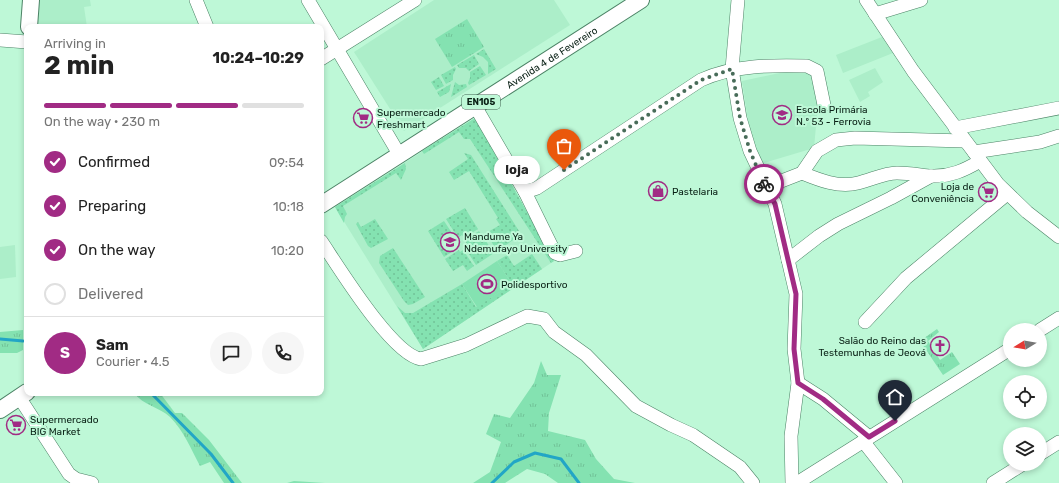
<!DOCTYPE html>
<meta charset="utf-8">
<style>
:root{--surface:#fff;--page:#f6f6f6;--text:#222;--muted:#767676;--line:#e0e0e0;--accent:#a12b84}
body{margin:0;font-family:Rubik,sans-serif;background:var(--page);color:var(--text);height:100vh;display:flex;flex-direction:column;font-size:15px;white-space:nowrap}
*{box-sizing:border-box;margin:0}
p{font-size:13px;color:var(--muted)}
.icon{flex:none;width:22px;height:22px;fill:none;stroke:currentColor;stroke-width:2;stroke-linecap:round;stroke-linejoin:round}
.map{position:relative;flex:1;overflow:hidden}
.drawer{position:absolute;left:24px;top:24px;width:300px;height:372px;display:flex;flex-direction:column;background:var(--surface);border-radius:8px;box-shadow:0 2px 6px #0003}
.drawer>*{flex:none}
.needle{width:26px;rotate:259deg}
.buttons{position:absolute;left:1003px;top:323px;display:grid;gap:8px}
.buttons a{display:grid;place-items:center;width:44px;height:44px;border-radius:50%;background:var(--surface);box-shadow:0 2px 6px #0003;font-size:20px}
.pin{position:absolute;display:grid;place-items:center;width:34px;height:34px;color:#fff;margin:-41px -17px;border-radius:50% 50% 50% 0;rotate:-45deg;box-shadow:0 0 4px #0007}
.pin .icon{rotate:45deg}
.courier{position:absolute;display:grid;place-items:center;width:40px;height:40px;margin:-20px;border:3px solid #a12b84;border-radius:50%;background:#fff;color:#222;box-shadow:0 1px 5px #0007}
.bubble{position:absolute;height:28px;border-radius:14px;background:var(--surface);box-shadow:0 2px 6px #0003;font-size:13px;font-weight:700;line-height:28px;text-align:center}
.overview em{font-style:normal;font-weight:700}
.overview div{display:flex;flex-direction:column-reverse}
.overview{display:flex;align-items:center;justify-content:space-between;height:68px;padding:0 20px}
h1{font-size:26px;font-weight:700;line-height:30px}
.bar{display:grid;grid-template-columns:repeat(4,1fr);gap:6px 4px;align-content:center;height:48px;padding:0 20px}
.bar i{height:5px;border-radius:3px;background:var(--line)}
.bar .selected{background:var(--accent)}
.bar p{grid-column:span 4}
.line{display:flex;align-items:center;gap:10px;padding:0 20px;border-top:1px solid var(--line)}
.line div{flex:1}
.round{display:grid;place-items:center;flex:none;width:42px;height:42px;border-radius:21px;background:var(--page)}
ol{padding:0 20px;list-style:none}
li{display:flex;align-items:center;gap:12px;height:44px}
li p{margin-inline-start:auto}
li .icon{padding:4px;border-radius:50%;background:var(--accent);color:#fff;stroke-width:4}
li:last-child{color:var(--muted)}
li i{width:22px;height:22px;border:2px solid var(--line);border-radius:50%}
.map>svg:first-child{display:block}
</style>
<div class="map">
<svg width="1059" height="483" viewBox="0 0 1059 483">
<defs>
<pattern id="grass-tufts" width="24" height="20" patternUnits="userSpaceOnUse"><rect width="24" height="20" fill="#84e2b1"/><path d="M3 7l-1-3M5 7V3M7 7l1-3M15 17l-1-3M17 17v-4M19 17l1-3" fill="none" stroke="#71c297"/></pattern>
<pattern id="garden-dots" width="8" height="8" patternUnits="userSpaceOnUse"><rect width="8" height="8" fill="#84e2b1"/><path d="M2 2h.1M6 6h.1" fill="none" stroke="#71c297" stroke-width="1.8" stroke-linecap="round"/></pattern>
</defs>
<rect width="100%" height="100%" fill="#bef8d7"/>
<g fill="#aceec9">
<polygon points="38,0 90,0 91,6 84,7 87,27 38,27 36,12"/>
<polygon points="434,0 554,0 570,25 404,131 354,52"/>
<polygon points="882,37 893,53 843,73 836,55"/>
<polygon points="875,68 883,82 868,92 870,96 860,102 849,80"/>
<polygon points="789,71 812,74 818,104 814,148 760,164 749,127 742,81"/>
<polygon points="475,118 554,261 423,349 335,207"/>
<polygon points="15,245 16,277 0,279 0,247"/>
</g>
<g fill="url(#grass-tufts)">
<polygon points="467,19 484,47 452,67 435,39"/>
<polygon points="937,329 939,332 928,341 940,360 952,352 960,364 943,375 920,341"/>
<polygon points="23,330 23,350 17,353 0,353 0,332"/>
<polygon points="541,361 547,375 561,375 549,413 548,431 585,440 596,459 614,479 635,483 558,483 545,474 527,469 505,483 473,483 490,472 501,442 486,434 494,414 510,418 534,383"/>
<path d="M 134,393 L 160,393 L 175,413 L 182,413 L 209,440 L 242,483 L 224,483 L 210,462 L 200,466 C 191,449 184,431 170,417 C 159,407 143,405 134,393 Z"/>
<polygon points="294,481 325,483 287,483"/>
</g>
<g fill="url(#garden-dots)">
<polygon points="484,49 496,69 488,74 488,62 483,57 476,54"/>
<polygon points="474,55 479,64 469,71 466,68 459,68 457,65"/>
<polygon points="480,66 486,75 469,85 468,83 470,78 470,72"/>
<polygon points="455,67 456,69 453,75 453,80 446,84 441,75"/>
<polygon points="439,77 444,86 436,90 431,82"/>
<polygon points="455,82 459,85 466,84 467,87 451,97"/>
<polygon points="451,84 449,92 440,97 437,92"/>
<polygon points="475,118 554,261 551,263 470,139 464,139 459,132 424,154 422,151"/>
<polygon points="464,153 471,155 519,231 519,236 497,251 486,233 500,225 496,219 498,218 469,171 454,180 449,172 468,159"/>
<polygon points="405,163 406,169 401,180 396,173 343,206 347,214 345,217 344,223 335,207"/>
<polygon points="465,208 478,229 464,238 462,235 458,238 446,219"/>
<polygon points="375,219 388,239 371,248 368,246 356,224 358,222 361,227"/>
<polygon points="444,221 456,239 453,241 458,248 444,257 428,231"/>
<polygon points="479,231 494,253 476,265 465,248 468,246 465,240"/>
<polygon points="393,248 425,297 413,304 408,305 404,301 379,263 380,256"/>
<polygon points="459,250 460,252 463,250 474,266 467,271 463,265 453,271 445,259"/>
<polygon points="532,254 542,269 423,349 397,306 405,313 413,313 462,284 476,307 512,284 497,261 507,255 514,266"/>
</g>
<polygon fill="#84e2b1" points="497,261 512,284 477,307 462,284"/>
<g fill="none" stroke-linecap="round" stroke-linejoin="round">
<g stroke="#22a6c6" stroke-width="3">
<polyline points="0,339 23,341"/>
<polyline points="151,393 211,454 233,483"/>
<polyline points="492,483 514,462 535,453 561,459 579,483"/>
</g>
<defs>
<g id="minor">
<polyline points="196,0 207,27"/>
<polyline points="308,0 396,149"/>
<polyline points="738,0 732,69 740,118 750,151 775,204 796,294 794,349 798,383 791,436 792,483"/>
<polyline points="866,0 913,71 998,184 1027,212 1059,237"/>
<polyline points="875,14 921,0"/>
<polyline points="0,40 27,42"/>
<polyline points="321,59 415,0"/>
<polyline points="475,106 525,192 555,253 560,255 576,251"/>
<polyline points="955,128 1059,108"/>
<polyline points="974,152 1040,142 1059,136"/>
<path d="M 802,173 C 819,180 839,188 858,183 C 871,180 884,173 897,173 C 909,173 920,175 931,176 C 950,177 965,170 980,161"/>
<polyline points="766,187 802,173 817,151 836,140 855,138 965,141"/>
<path d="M 525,192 L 537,188 L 701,80 C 734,65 772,65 807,66 L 817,71 L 824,105"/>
<path d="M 321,241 C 338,266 392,355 421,359 L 466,345 L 527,316 L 544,319 L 554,332 L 586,355 L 636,406 L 671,425 L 693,435 L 740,467 L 753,483"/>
<polyline points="788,260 819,236 838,224 891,198 931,176"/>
<polyline points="865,322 906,278 1007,194"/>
<polyline points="1040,330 1059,318"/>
<polyline points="798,383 823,399 869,437"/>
<polyline points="19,397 69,474 76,479 92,483"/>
<polyline points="863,441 896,483"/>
<polyline points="1040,454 1059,442"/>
<polyline points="797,483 1010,349"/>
<polyline points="993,483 1023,464"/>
</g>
<g id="major">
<polyline points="29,27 31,0"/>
<path id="s1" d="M 321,205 L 641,0"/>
<polyline points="0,410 27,392"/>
</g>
</defs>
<use href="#minor" stroke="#4c8366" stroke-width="14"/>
<use href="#major" stroke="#4c8366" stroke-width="18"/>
<use href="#minor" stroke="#fff" stroke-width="13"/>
<use href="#major" stroke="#fff" stroke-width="16"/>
</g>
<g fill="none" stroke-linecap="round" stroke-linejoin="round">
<polyline stroke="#486c59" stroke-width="4" stroke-dasharray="0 7.2" points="564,170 701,80 732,69 740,118 750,151 764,184"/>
<polyline stroke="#a12b84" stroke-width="5" points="764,184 775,204 796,294 794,349 798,383 823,399 869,437 895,421"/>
</g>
<defs>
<symbol id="school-ring" viewBox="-11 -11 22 22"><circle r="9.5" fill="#bef8d7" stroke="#a12b84" stroke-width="1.5"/><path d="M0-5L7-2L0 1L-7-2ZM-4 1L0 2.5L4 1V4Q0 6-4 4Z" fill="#a12b84"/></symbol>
<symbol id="supermarket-ring" viewBox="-11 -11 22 22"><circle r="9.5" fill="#bef8d7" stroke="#a12b84" stroke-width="1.5"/><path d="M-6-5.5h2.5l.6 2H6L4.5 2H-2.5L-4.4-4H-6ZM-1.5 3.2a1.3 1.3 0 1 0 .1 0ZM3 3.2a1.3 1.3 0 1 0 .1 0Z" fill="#a12b84"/></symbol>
<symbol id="shop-ring" viewBox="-11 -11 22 22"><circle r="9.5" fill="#bef8d7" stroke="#a12b84" stroke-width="1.5"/><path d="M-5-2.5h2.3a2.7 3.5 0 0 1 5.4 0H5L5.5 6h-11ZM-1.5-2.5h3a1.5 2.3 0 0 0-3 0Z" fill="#a12b84"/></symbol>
<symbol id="university-ring" viewBox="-11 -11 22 22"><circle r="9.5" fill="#bef8d7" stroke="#a12b84" stroke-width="1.5"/><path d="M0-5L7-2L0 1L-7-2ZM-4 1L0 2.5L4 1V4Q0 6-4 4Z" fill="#a12b84"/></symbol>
<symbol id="stadium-ring" viewBox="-11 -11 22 22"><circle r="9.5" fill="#bef8d7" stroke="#a12b84" stroke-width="1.5"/><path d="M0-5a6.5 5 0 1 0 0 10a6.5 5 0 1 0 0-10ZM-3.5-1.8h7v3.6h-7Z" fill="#a12b84"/></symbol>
<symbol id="church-ring" viewBox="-11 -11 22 22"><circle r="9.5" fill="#bef8d7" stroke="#a12b84" stroke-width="1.5"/><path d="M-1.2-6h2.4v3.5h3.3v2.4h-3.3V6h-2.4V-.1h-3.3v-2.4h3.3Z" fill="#a12b84"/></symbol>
</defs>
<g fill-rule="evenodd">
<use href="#school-ring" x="771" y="104" width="22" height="22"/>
<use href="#supermarket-ring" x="352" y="107" width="22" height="22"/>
<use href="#shop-ring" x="647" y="180" width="22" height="22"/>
<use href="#supermarket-ring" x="977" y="181" width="22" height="22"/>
<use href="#university-ring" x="439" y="231" width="22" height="22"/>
<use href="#stadium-ring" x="476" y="273" width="22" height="22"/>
<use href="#church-ring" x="929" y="335" width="22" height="22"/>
<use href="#supermarket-ring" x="5" y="414" width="22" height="22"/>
</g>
<g text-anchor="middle" stroke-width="4" stroke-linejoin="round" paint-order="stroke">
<rect fill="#bef8d7" stroke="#3f614f" stroke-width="1" x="462" y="95" width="38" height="14" rx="3"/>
<g font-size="9" font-weight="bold" fill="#092015">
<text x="481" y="105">EN105</text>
</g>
<g font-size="10" fill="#092015" stroke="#bef8d7">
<text dy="4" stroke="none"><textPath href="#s1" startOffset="274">Avenida 4 de Fevereiro</textPath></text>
</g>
<g font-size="10" fill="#092015" stroke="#bef8d7" text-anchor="start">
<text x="796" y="113">Escola Primária<tspan x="796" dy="12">N.º 53 - Ferrovia</tspan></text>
<text x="377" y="116">Supermercado<tspan x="377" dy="12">Freshmart</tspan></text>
<text x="974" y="190" text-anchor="end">Loja de<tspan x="974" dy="12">Conveniência</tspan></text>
<text x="672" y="195">Pastelaria</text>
<text x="464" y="240">Mandume Ya<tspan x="464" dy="12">Ndemufayo University</tspan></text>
<text x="501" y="288">Polidesportivo</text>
<text x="926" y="344" text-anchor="end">Salão do Reino das<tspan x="926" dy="12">Testemunhas de Jeová</tspan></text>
<text x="30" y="423">Supermercado<tspan x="30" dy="12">BIG Market</tspan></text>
</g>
</g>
</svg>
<div class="buttons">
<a><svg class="needle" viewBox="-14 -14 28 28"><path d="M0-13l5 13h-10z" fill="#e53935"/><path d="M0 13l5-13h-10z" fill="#767676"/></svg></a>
<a><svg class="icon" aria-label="locate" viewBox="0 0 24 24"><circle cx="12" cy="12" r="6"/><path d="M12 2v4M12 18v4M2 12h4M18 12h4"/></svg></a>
<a><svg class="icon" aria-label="layers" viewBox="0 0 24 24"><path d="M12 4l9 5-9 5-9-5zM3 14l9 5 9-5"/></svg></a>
</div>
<div class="pin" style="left:564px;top:170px;background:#ea580c"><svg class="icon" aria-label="bag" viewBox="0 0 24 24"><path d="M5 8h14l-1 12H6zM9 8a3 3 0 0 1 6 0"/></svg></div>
<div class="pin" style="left:895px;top:421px;background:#1f2937"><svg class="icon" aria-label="home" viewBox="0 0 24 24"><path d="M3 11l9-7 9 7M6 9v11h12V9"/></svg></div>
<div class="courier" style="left:764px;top:184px"><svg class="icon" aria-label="bike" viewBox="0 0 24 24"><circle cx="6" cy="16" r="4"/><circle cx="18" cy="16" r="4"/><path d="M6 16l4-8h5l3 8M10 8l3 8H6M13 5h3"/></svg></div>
<div class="bubble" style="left:494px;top:156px;width:46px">loja</div>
<section class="drawer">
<div class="overview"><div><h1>2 min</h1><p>Arriving in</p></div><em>10:24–10:29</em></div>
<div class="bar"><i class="selected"></i><i class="selected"></i><i class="selected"></i><i></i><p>On the way · 230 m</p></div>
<ol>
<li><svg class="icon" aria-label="check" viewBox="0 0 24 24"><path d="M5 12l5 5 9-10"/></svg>Confirmed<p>09:54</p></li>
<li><svg class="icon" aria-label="check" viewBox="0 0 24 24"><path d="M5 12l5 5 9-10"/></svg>Preparing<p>10:18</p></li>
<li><svg class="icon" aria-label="check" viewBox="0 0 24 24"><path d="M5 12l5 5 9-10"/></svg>On the way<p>10:20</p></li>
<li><i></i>Delivered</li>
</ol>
<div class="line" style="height:72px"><b class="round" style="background:var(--accent);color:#fff">S</b><div><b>Sam</b><p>Courier · 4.5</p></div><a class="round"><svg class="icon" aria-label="chat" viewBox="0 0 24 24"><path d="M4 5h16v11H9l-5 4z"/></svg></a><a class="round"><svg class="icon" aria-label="phone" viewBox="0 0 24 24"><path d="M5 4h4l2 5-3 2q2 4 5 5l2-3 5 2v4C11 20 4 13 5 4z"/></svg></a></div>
</section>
</div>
